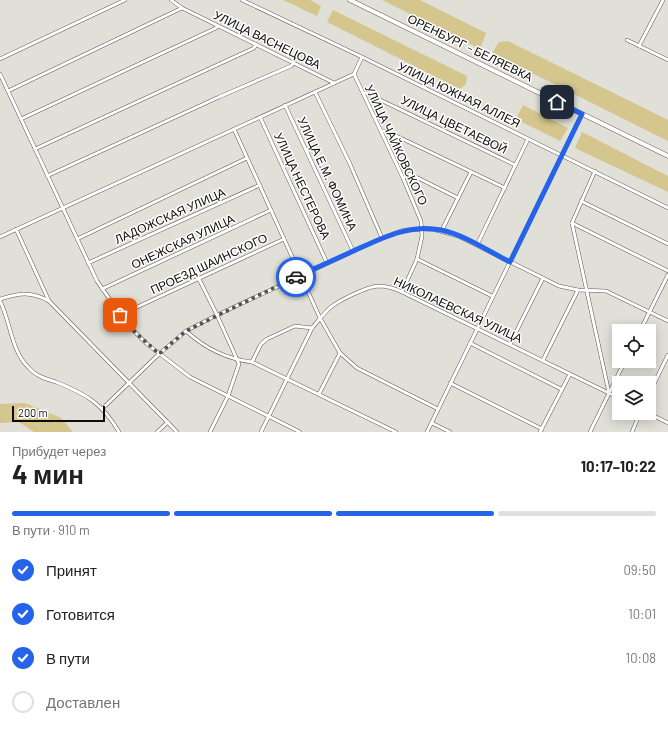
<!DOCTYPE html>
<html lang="ru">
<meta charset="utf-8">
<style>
:root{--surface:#fff;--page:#f6f6f6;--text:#202124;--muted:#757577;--line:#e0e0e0;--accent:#2563eb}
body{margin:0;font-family:Barlow,sans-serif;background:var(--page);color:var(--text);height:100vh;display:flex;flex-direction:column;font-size:15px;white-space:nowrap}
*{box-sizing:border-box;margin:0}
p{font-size:13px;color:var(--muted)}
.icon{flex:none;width:22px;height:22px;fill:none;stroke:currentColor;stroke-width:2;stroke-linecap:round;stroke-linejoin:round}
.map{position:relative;height:432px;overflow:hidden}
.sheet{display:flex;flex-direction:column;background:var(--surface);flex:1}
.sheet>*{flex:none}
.tools{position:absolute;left:612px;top:324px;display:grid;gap:8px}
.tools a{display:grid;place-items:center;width:44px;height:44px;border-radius:0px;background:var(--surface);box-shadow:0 2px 10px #0003;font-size:20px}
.scale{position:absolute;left:12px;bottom:10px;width:93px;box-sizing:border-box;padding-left:4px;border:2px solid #0c0b09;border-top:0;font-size:11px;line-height:14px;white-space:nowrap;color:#0c0b09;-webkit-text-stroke:3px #fff;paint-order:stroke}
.pin{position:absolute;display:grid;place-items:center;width:34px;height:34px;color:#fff;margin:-17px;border-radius:8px;box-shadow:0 2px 6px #0006}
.courier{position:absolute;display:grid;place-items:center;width:40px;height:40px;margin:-20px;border:3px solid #2563eb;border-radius:50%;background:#fff;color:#222;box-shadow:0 1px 5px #0007}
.head em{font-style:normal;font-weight:700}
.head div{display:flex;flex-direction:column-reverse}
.head{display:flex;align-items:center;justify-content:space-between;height:68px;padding:0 12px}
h1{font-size:26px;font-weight:700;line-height:30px}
.bar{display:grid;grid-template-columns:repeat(4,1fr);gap:6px 4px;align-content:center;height:48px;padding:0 12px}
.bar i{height:5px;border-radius:3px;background:var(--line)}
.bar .on{background:var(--accent)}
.bar p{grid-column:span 4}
ol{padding:0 12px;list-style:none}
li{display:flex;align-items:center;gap:12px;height:44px}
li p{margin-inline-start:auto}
li .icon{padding:4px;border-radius:50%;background:var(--accent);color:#fff;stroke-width:4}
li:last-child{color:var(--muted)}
li i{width:22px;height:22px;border:2px solid var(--line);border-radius:50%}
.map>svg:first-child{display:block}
</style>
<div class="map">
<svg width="668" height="432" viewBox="0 0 668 432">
<rect width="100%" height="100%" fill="#e0dfd8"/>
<g fill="#d4c68d">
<polygon points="283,0 310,0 321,6 317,16"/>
<polygon points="382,0 420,0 486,33 480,49"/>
<polygon points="333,10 467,76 466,84 460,89 327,22"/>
<polygon points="508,41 668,120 668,141 492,53 499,42"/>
<polygon points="523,105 568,128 560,141 516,119"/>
<polygon points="582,132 668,176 668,192 575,148"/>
<polygon points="25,403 61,418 73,432 34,432 19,422 0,423 0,404"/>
</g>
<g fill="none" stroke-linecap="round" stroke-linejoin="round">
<defs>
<g id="minor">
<polyline points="171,0 182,8 334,83"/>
<polyline points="242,0 362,57 668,208"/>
<polyline points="627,40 668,60"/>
<polyline points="639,46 663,0"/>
<polyline points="0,59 125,0"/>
<polyline points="0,74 97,281 127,324 147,344 190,377 300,432"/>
<polyline points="354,74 403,178 421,221 422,236 417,259 402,292"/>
<polyline points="8,91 182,8"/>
<polyline points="315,92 350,164 382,238"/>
<polyline points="363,93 366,93 515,165"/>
<polyline points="285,105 353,251"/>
<polyline points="260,117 327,263"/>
<polyline points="21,119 216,28 218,26"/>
<polyline points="234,129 320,318 340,353 357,368 438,409"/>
<polyline points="382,131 386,131 505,188"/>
<polyline points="35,149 254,48 256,44"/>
<polyline points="595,171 572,223 609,393"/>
<polyline points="47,176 219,97 291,66 294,63"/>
<polyline points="403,178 410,174 458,198"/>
<polyline points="581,201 668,244"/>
<polyline points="572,223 668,271"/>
<polyline points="16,229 49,301"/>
<polyline points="442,230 471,172"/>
<polyline points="0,237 354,74 362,57"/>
<polyline points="77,239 247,158"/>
<polyline points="477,245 528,139"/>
<polyline points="417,259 492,296"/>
<polyline points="88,263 260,185"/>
<polyline points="199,279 217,315 239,364 228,396 210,432"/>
<polyline points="102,289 271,210"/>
<path d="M 0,299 C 20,293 30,291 49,301 L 177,432"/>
<path d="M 0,301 C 11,323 11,351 29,368 C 36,376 46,379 56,382 C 86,394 102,403 119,432"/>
<polyline points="120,315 284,239"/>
<path d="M 186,331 C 206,349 226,359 252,362 L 396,432"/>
<polyline points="640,331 668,275"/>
<polyline points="470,343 561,389"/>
<polyline points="510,344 543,278"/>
<polyline points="543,360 578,290"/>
<polyline points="252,362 261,344 267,339 295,326 312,328"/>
<polyline points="450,383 542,429"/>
<polyline points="319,394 340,353"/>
<polyline points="649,394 668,355"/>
<polyline points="103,408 159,354 186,331 217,315 382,238 403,230 432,229 458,236 559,286 578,290 606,291 668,321"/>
<polyline points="648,413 668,423"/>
<polyline points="432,423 450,432"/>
<polyline points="157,432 168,422"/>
<path d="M 261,432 L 312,328 C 318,321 324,313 331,307 C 340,300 366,287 378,286 C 387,286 394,288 402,292 L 619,398"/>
<polyline points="427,432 582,114"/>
<polyline points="540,432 570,374"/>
<polyline points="590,432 625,361"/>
<polyline points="632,432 640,413"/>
</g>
<polyline id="secondary" points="350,0 668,156"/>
</defs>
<use href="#minor" stroke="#5b5a54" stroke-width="4"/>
<use href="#secondary" stroke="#5b5a54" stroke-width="5"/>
<use href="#minor" stroke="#fff" stroke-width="3"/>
<use href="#secondary" stroke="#fff" stroke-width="4"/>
</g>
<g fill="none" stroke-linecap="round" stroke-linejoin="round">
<polyline stroke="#565551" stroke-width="4" stroke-dasharray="0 7.2" points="120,315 135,332 159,354 186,331 296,277"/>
<path stroke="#2563eb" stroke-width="5" d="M 296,277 C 314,269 331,261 349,253 C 378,240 408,223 441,230 C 465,235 488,251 510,262 L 582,114 L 557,102"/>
</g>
<g text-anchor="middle" stroke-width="3" stroke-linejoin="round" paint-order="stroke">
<g font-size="12" fill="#0c0b09" stroke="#fff">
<text transform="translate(267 40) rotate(26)" y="4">УЛИЦА ВАСНЕЦОВА</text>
<text transform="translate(470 48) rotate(26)" y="4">ОРЕНБУРГ – БЕЛЯЕВКА</text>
<text transform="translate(459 95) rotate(26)" y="4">УЛИЦА ЮЖНАЯ АЛЛЕЯ</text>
<text transform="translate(454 125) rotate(26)" y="4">УЛИЦА ЦВЕТАЕВОЙ</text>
<text transform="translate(396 145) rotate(65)" y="4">УЛИЦА ЧАЙКОВСКОГО</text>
<text transform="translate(327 174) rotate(65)" y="4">УЛИЦА Е.М. ФОМИНА</text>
<text transform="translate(302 186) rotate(65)" y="4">УЛИЦА НЕСТЕРОВА</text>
<text transform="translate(170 216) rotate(-24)" y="4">ЛАДОЖСКАЯ УЛИЦА</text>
<text transform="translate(183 242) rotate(-25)" y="4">ОНЕЖСКАЯ УЛИЦА</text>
<text transform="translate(209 264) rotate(-25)" y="4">ПРОЕЗД ШАИНСКОГО</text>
<text transform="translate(458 310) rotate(25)" y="4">НИКОЛАЕВСКАЯ УЛИЦА</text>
</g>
</g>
</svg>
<div class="tools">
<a><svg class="icon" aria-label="locate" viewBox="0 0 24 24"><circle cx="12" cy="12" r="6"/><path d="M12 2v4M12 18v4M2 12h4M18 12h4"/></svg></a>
<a><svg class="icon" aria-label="layers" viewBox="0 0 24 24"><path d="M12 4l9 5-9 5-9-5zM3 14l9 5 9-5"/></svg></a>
</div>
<div class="scale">200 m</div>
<div class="pin" style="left:120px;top:315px;background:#ea580c"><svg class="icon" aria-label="bag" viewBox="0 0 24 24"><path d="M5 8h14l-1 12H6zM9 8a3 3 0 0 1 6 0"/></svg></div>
<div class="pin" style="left:557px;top:102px;background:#1f2937"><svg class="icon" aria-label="home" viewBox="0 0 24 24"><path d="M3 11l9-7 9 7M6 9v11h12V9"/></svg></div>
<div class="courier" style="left:296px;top:277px"><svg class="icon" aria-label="car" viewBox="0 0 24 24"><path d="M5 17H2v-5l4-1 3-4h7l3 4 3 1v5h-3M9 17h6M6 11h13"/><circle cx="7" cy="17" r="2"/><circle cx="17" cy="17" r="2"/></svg></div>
</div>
<section class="sheet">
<div class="head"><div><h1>4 мин</h1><p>Прибудет через</p></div><em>10:17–10:22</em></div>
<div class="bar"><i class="on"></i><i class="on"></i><i class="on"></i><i></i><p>В пути · 910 m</p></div>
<ol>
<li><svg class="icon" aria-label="check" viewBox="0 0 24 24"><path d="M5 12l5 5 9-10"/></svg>Принят<p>09:50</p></li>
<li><svg class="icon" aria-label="check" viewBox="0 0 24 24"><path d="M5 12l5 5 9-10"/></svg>Готовится<p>10:01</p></li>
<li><svg class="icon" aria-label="check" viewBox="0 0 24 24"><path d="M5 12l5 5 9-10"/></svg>В пути<p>10:08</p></li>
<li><i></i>Доставлен</li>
</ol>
</section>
